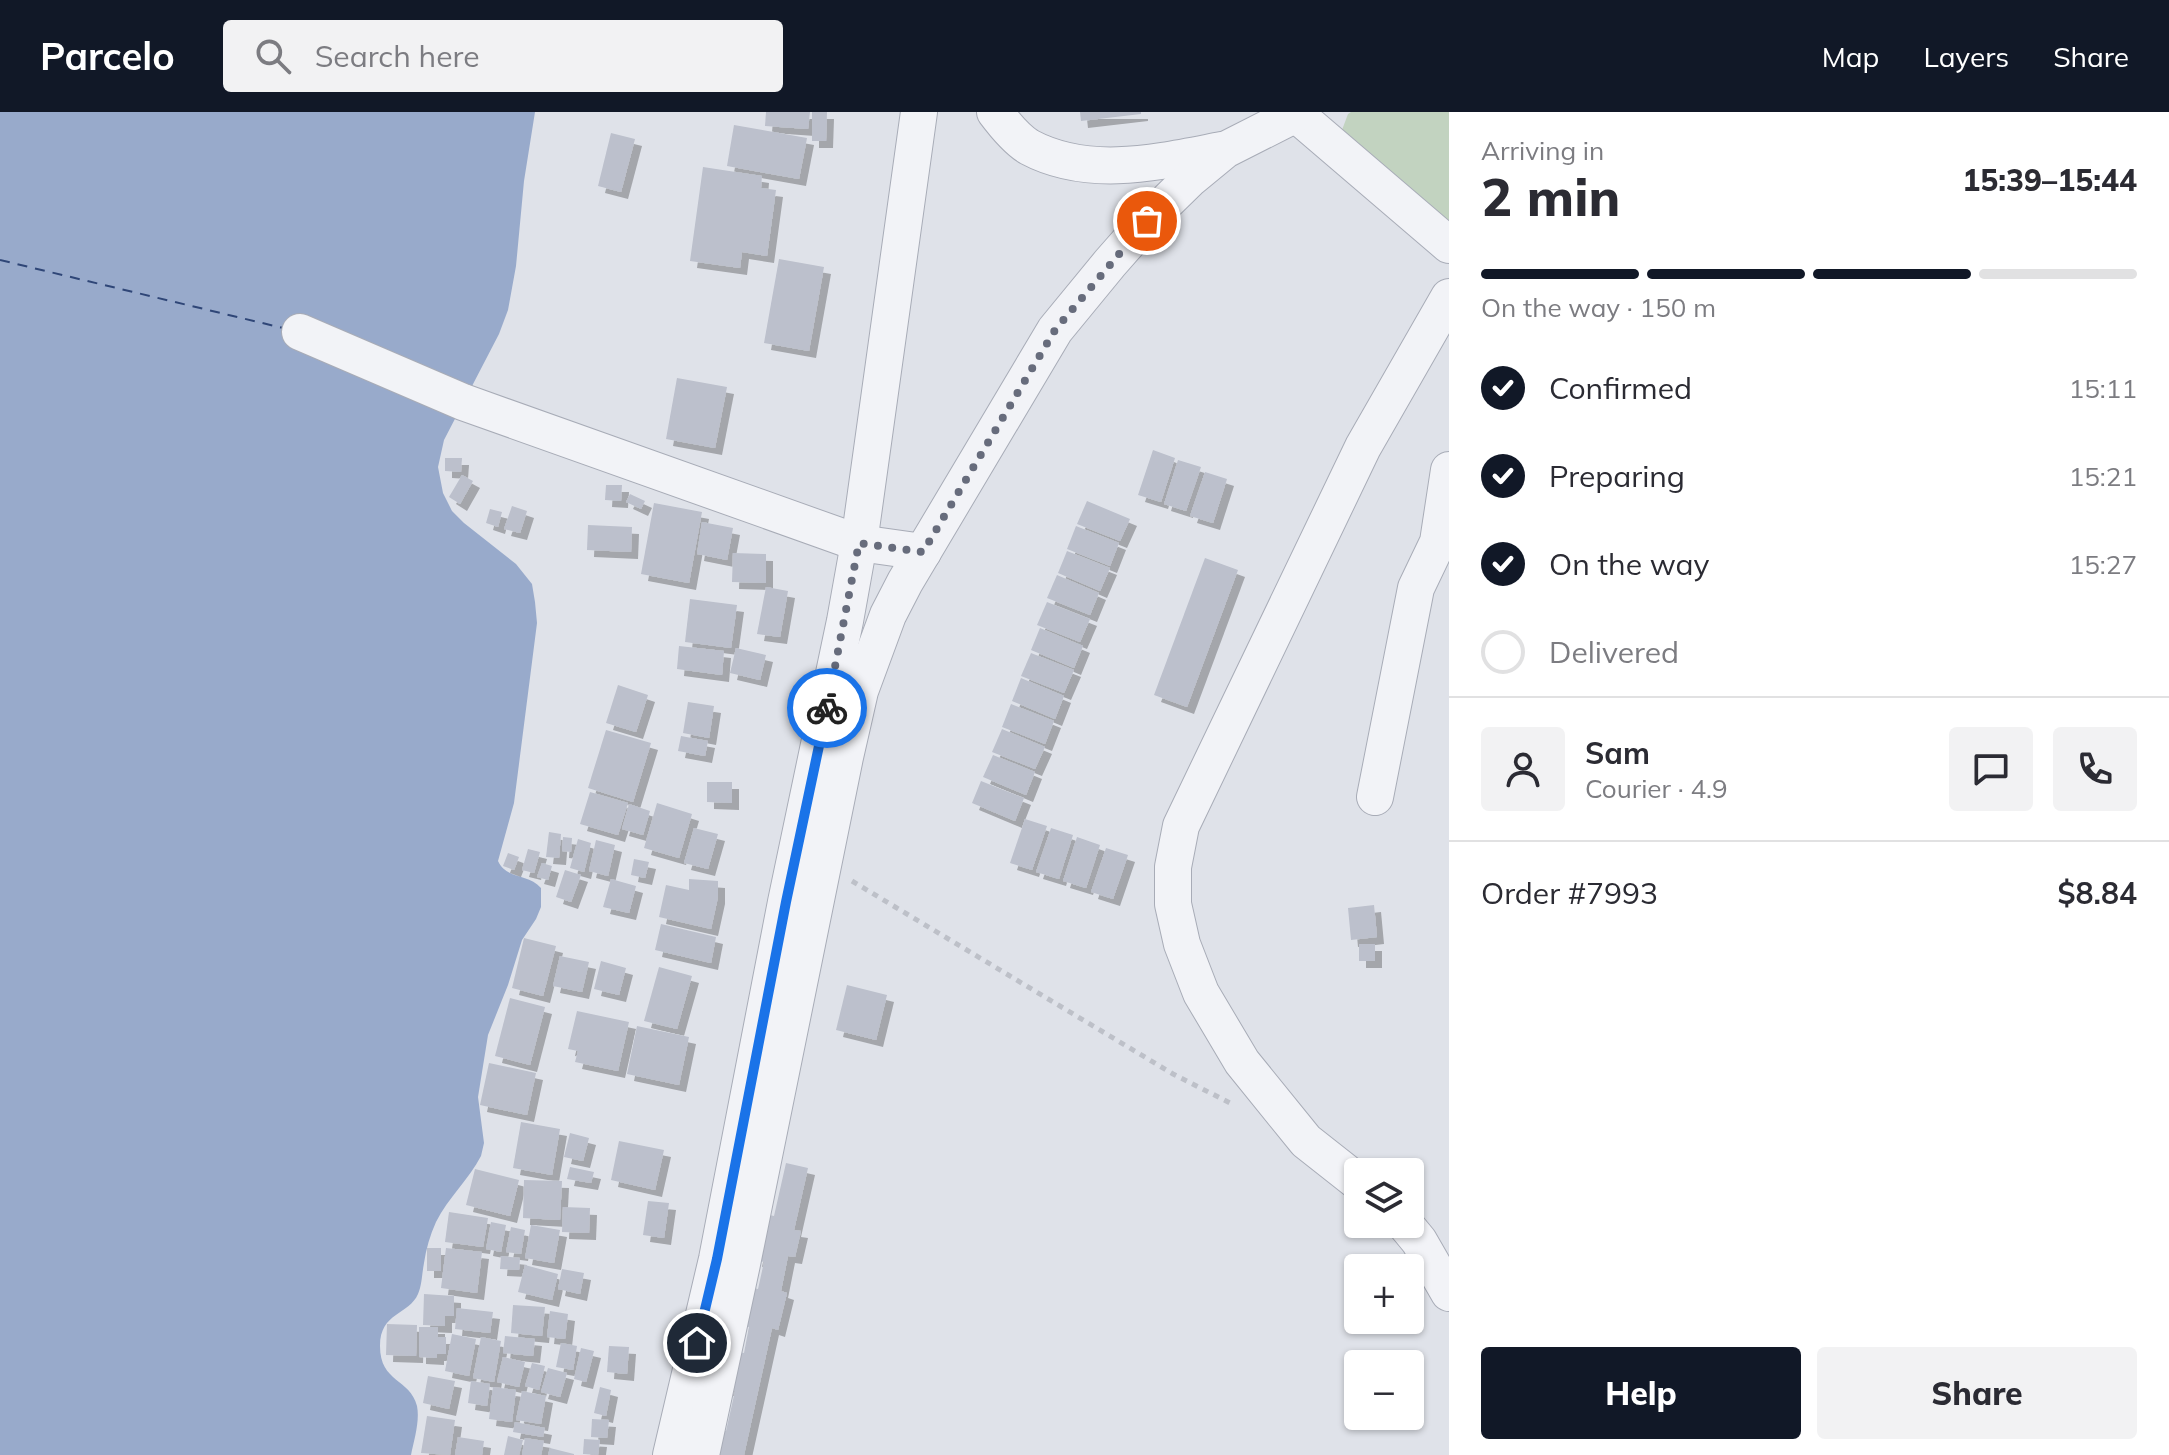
<!DOCTYPE html>
<meta charset="utf-8">
<style>
:root{--surface:#fff;--page:#f2f2f3;--text:#2b2b33;--muted:#7c7c81;--line:#e1e1e2;--accent:#111827}
body{margin:0;font-family:Mulish,sans-serif;background:var(--page);color:var(--text);height:100vh;display:flex;flex-direction:column;font-size:30px;white-space:nowrap}
*{box-sizing:border-box;margin:0}
p{font-size:26px;color:var(--muted)}
.icon{flex:none;width:44px;height:44px;fill:none;stroke:currentColor;stroke-width:2;stroke-linecap:round;stroke-linejoin:round}
.map{position:relative;flex:1;overflow:hidden}
.side{display:flex;flex-direction:column;background:var(--surface);width:720px}
.side>*{flex:none}
.tools{position:absolute;left:1344px;top:1046px;display:grid;gap:16px}
.tools a{display:grid;place-items:center;width:80px;height:80px;border-radius:8px;background:var(--surface);box-shadow:0 2px 6px #0004;font-size:40px}
.pin{position:absolute;display:grid;place-items:center;width:68px;height:68px;color:#fff;margin:-34px;border:4px solid #fff;border-radius:50%;box-shadow:0 2px 8px #0007}
.courier{position:absolute;display:grid;place-items:center;width:80px;height:80px;margin:-40px;border:6px solid #1a73e8;border-radius:50%;background:#fff;color:#222;box-shadow:0 2px 10px #0007}
.head em{font-style:normal;font-weight:800}
.head div{display:flex;flex-direction:column-reverse}
.head{display:flex;align-items:center;justify-content:space-between;height:136px;padding:0 32px}
h1{font-size:52px;font-weight:800;line-height:60px}
.bar{display:grid;grid-template-columns:repeat(4,1fr);gap:12px 8px;align-content:center;height:96px;padding:0 32px}
.bar i{height:10px;border-radius:6px;background:var(--line)}
.bar .on{background:var(--accent)}
.bar p{grid-column:span 4}
.line{display:flex;align-items:center;gap:20px;padding:0 32px;border-top:2px solid var(--line)}
.line div{flex:1}
.round{display:grid;place-items:center;flex:none;width:84px;height:84px;border-radius:8px;background:var(--page)}
ol{padding:0 32px;list-style:none}
li{display:flex;align-items:center;gap:24px;height:88px}
li p{margin-inline-start:auto}
li .icon{padding:8px;border-radius:50%;background:var(--accent);color:#fff;stroke-width:4}
li:last-child{color:var(--muted)}
li i{width:44px;height:44px;border:4px solid var(--line);border-radius:50%}
.action{display:flex;gap:16px;margin-top:auto;padding:16px 32px}
.action a{flex:1;height:92px;border-radius:8px;background:var(--accent);color:#fff;font-size:32px;font-weight:800;line-height:92px;text-align:center}
.action a+a{background:var(--page);color:var(--text)}
header{display:flex;align-items:center;gap:48px;box-sizing:border-box;height:112px;padding:0 40px;background:var(--accent);color:#fff}
header strong{font-size:38px}
nav{display:flex;gap:44px;margin-inline-start:auto;font-size:28px}
.search{width:560px;height:72px;background:var(--page);display:flex;align-items:center;gap:20px;box-sizing:border-box;padding:0 28px;border-radius:8px;color:var(--muted);font-size:30px}
main{display:flex;flex:1;min-height:0}
.map>svg:first-child{display:block}
</style>
<header>
<strong>Parcelo</strong>
<div class="search"><svg class="icon" aria-label="search" viewBox="0 0 24 24"><circle cx="10" cy="10" r="6"/><path d="M15 15l6 6"/></svg>Search here</div>
<nav><a>Map</a><a>Layers</a><a>Share</a></nav>
</header>
<main>
<div class="map">
<svg width="1449" height="1343" viewBox="0 0 1449 1343">
<defs>
<filter id="shadow"><feDropShadow dx="7" dy="7" stdDeviation="0" flood-color="#0004"/></filter>
</defs>
<rect width="100%" height="100%" fill="#dfe2e9"/>
<polygon fill="#c2d3c0" points="1351,0 1449,0 1449,111 1342,18 1348,2"/>
<path fill="#98aacb" d="M 0,0 L 535,0 L 524,69 L 516,154 L 508,198 L 499,222 L 444,328 L 438,355 L 443,381 L 452,399 L 464,411 L 516,452 L 532,472 L 535,490 L 537,511 L 514,691 L 498,749 C 507,768 528,761 541,776 L 541,795 L 536,807 L 522,828 L 508,873 L 488,923 L 478,985 L 484,1031 L 481,1044 C 469,1067 448,1086 436,1110 C 430,1123 426,1137 424,1151 C 422,1161 422,1173 418,1182 C 409,1203 380,1200 380,1234 C 380,1271 410,1266 417,1294 C 420,1309 414,1328 411,1343 L 0,1343 Z"/>
<g fill="none" stroke-linecap="round" stroke-linejoin="round">
<polyline stroke="#2f4677" stroke-width="2" stroke-dasharray="10 8" stroke-linecap="butt" points="0,148 283,216"/>
</g>
<g fill="#bcc0cc" filter="url(#shadow)">
<polygon points="766,0 810,0 808,17 765,14"/>
<polygon points="812,0 827,0 826,29 812,29"/>
<polygon points="1080,0 1141,0 1141,2 1081,9"/>
<polygon points="734,13 807,26 799,67 727,54"/>
<polygon points="611,21 635,27 621,80 598,74"/>
<polygon points="703,55 762,64 761,76 776,78 767,144 742,140 740,156 690,149"/>
<polygon points="779,147 824,155 809,239 764,231"/>
<polygon points="677,266 727,275 715,336 666,327"/>
<polygon points="1153,338 1175,346 1161,390 1138,383"/>
<polygon points="445,346 462,346 461,360 445,359"/>
<polygon points="1178,348 1201,355 1186,399 1164,392"/>
<polygon points="1205,360 1227,367 1213,411 1190,404"/>
<polygon points="462,363 473,369 460,392 449,385"/>
<polygon points="606,373 622,373 621,389 605,388"/>
<polygon points="630,382 645,389 641,397 626,390"/>
<polygon points="1087,389 1130,407 1120,429 1077,412"/>
<polygon points="654,391 702,400 689,471 641,462"/>
<polygon points="512,394 527,399 520,421 504,417"/>
<polygon points="490,397 502,400 498,415 486,411"/>
<polygon points="702,410 733,416 727,448 697,442"/>
<polygon points="588,413 632,415 631,440 587,438"/>
<polygon points="1076,414 1119,431 1110,454 1067,437"/>
<polygon points="1067,439 1110,456 1100,479 1058,461"/>
<polygon points="733,441 766,442 766,471 732,470"/>
<polygon points="1205,446 1238,458 1187,595 1154,583"/>
<polygon points="1057,463 1099,481 1090,503 1047,486"/>
<polygon points="766,475 788,479 780,525 757,522"/>
<polygon points="690,487 737,493 731,536 685,530"/>
<polygon points="1047,490 1090,507 1080,530 1037,513"/>
<polygon points="1040,516 1083,534 1074,556 1031,538"/>
<polygon points="679,534 724,539 722,563 677,557"/>
<polygon points="736,536 766,543 760,568 730,561"/>
<polygon points="1031,541 1074,558 1064,581 1021,564"/>
<polygon points="1021,566 1064,584 1055,607 1012,589"/>
<polygon points="618,573 648,583 636,620 606,611"/>
<polygon points="688,590 714,594 709,626 683,621"/>
<polygon points="1011,592 1054,609 1045,632 1002,615"/>
<polygon points="1002,617 1045,635 1035,657 992,640"/>
<polygon points="606,618 651,631 633,690 588,676"/>
<polygon points="681,624 708,629 705,644 678,639"/>
<polygon points="993,643 1035,660 1026,683 983,665"/>
<polygon points="981,669 1024,686 1015,709 972,691"/>
<polygon points="707,670 732,670 732,691 707,690"/>
<polygon points="590,680 628,691 618,723 580,712"/>
<polygon points="657,691 692,702 679,746 644,736"/>
<polygon points="629,692 650,699 643,723 622,717"/>
<polygon points="1025,707 1047,714 1032,758 1010,751"/>
<polygon points="694,716 718,722 708,757 684,751"/>
<polygon points="1051,716 1073,723 1059,767 1036,760"/>
<polygon points="549,720 561,722 559,746 546,745"/>
<polygon points="563,725 572,726 571,740 562,739"/>
<polygon points="1077,725 1100,733 1086,776 1063,769"/>
<polygon points="578,727 591,731 584,760 570,756"/>
<polygon points="596,728 615,733 608,764 589,759"/>
<polygon points="1106,736 1128,743 1113,787 1091,780"/>
<polygon points="528,737 540,740 534,761 522,758"/>
<polygon points="508,741 519,745 514,758 503,754"/>
<polygon points="634,747 649,750 645,766 631,763"/>
<polygon points="542,751 552,754 548,768 537,765"/>
<polygon points="565,758 581,763 571,790 556,785"/>
<polygon points="611,767 636,774 629,801 603,795"/>
<polygon points="689,767 718,769 718,785 711,817 659,805 666,773 689,778"/>
<polygon points="1374,793 1377,825 1351,828 1348,796"/>
<polygon points="661,812 716,825 711,851 655,838"/>
<polygon points="524,826 556,834 543,884 512,876"/>
<rect x="1359" y="832" width="16" height="17"/>
<polygon points="560,844 589,850 582,880 553,874"/>
<polygon points="601,849 626,856 619,883 594,877"/>
<polygon points="659,855 692,864 677,917 644,909"/>
<polygon points="847,873 887,883 876,928 836,918"/>
<polygon points="510,886 545,895 530,953 495,944"/>
<polygon points="577,899 629,910 618,959 575,950 578,939 568,937"/>
<polygon points="637,914 689,925 679,973 627,962"/>
<polygon points="489,951 536,961 527,1003 480,993"/>
<polygon points="521,1010 560,1017 552,1063 513,1056"/>
<polygon points="570,1021 589,1026 583,1049 564,1045"/>
<polygon points="619,1029 664,1038 655,1078 611,1068"/>
<polygon points="786,1051 808,1056 794,1118 801,1119 795,1145 788,1144 781,1179 787,1181 778,1218 772,1216 744,1343 713,1343 719,1317 726,1319 735,1279 726,1277 734,1239 744,1241 749,1215 741,1214 750,1175 758,1177 764,1150 755,1148 765,1102 774,1104"/>
<polygon points="570,1055 594,1060 591,1071 567,1067"/>
<polygon points="475,1057 519,1068 510,1104 466,1093"/>
<polygon points="524,1068 562,1069 560,1108 523,1106"/>
<polygon points="648,1089 669,1091 664,1126 643,1123"/>
<polygon points="563,1095 590,1096 589,1121 562,1120"/>
<polygon points="449,1100 488,1106 483,1135 445,1130"/>
<polygon points="491,1110 506,1113 501,1140 486,1137"/>
<polygon points="531,1113 560,1118 554,1151 525,1146"/>
<polygon points="511,1115 525,1118 521,1142 506,1140"/>
<rect x="427" y="1136" width="14" height="23"/>
<polygon points="446,1136 482,1140 477,1181 441,1176"/>
<polygon points="501,1144 520,1146 519,1158 500,1157"/>
<polygon points="525,1153 558,1162 552,1188 518,1180"/>
<polygon points="562,1157 584,1161 580,1182 558,1177"/>
<polygon points="424,1182 454,1184 454,1204 445,1204 445,1214 423,1213"/>
<polygon points="513,1193 545,1195 542,1224 511,1221"/>
<polygon points="457,1196 493,1200 490,1221 455,1217"/>
<polygon points="550,1199 568,1202 565,1227 547,1225"/>
<polygon points="387,1212 417,1213 416,1244 386,1243"/>
<polygon points="419,1215 438,1215 438,1225 446,1225 446,1242 437,1242 437,1246 419,1245"/>
<polygon points="452,1222 476,1227 469,1264 445,1259"/>
<polygon points="505,1224 535,1227 533,1244 503,1241"/>
<polygon points="481,1225 501,1229 494,1270 473,1266"/>
<polygon points="561,1231 577,1234 573,1258 556,1255"/>
<polygon points="609,1234 629,1235 627,1262 607,1260"/>
<polygon points="581,1236 594,1239 586,1270 574,1267"/>
<polygon points="503,1245 525,1250 519,1275 497,1270"/>
<polygon points="532,1251 545,1254 539,1278 525,1274"/>
<polygon points="548,1256 567,1261 560,1285 541,1280"/>
<polygon points="428,1264 455,1269 449,1297 423,1291"/>
<polygon points="471,1269 490,1272 487,1294 468,1291"/>
<polygon points="493,1275 516,1278 512,1310 489,1307"/>
<polygon points="600,1275 611,1278 606,1304 594,1301"/>
<polygon points="522,1279 546,1284 541,1312 516,1308"/>
<polygon points="427,1304 455,1308 450,1343 421,1341"/>
<polygon points="592,1307 609,1308 607,1326 591,1325"/>
<polygon points="515,1310 545,1316 543,1325 513,1320"/>
<polygon points="508,1324 523,1328 519,1343 504,1343"/>
<polygon points="458,1325 484,1329 482,1343 455,1343"/>
<polygon points="525,1326 544,1329 541,1343 522,1343"/>
<polygon points="584,1327 600,1328 598,1343 583,1342"/>
<polygon points="550,1336 574,1342 574,1343 548,1343"/>
</g>
<g fill="none" stroke-linecap="round" stroke-linejoin="round">
<defs>
<g id="minor">
<path d="M 995,0 C 1004,12 1016,27 1029,35 C 1089,67 1159,50 1222,38"/>
<polyline points="1296,2 1449,133"/>
<polyline points="300,220 463,290 859,431 923,440"/>
<polyline points="1375,685 1416,476 1438,430 1449,358"/>
<polyline points="1358,1070 1306,1029 1242,950 1201,881 1182,832 1173,792 1173,755 1181,714 1363,335 1449,185"/>
<polyline points="1405,1112 1419,1129 1449,1181"/>
<polyline points="671,1343 717,1147 786,790 845,509 859,431 919,0"/>
<polyline points="701,1343 742,1152 845,645 860,579 888,503 905,470 1055,218 1110,151 1147,109 1191,66 1225,38 1300,0"/>
</g>
</defs>
<use href="#minor" stroke="#a8acb7" stroke-width="38"/>
<polyline stroke="#bdc0c8" stroke-width="5" stroke-dasharray="6 6" stroke-linecap="butt" points="852,769 1173,962 1234,993"/>
<use href="#minor" stroke="#f2f3f7" stroke-width="36"/>
</g>
<g fill="none" stroke-linecap="round" stroke-linejoin="round">
<polyline stroke="#676c7c" stroke-width="8" stroke-dasharray="0 14.4" points="827,596 859,431 923,440 1055,218 1147,109"/>
<polyline stroke="#1a73e8" stroke-width="10" points="697,1231 717,1147 786,790 827,596"/>
</g>
</svg>
<div class="tools">
<a><svg class="icon" aria-label="layers" viewBox="0 0 24 24"><path d="M12 4l9 5-9 5-9-5zM3 14l9 5 9-5"/></svg></a>
<a>+</a>
<a>−</a>
</div>
<div class="pin" style="left:1147px;top:109px;background:#ea580c"><svg class="icon" aria-label="bag" viewBox="0 0 24 24"><path d="M5 8h14l-1 12H6zM9 8a3 3 0 0 1 6 0"/></svg></div>
<div class="pin" style="left:697px;top:1231px;background:#1f2937"><svg class="icon" aria-label="home" viewBox="0 0 24 24"><path d="M3 11l9-7 9 7M6 9v11h12V9"/></svg></div>
<div class="courier" style="left:827px;top:596px"><svg class="icon" aria-label="bike" viewBox="0 0 24 24"><circle cx="6" cy="16" r="4"/><circle cx="18" cy="16" r="4"/><path d="M6 16l4-8h5l3 8M10 8l3 8H6M13 5h3"/></svg></div>
</div>
<section class="side">
<div class="head"><div><h1>2 min</h1><p>Arriving in</p></div><em>15:39–15:44</em></div>
<div class="bar"><i class="on"></i><i class="on"></i><i class="on"></i><i></i><p>On the way · 150 m</p></div>
<ol>
<li><svg class="icon" aria-label="check" viewBox="0 0 24 24"><path d="M5 12l5 5 9-10"/></svg>Confirmed<p>15:11</p></li>
<li><svg class="icon" aria-label="check" viewBox="0 0 24 24"><path d="M5 12l5 5 9-10"/></svg>Preparing<p>15:21</p></li>
<li><svg class="icon" aria-label="check" viewBox="0 0 24 24"><path d="M5 12l5 5 9-10"/></svg>On the way<p>15:27</p></li>
<li><i></i>Delivered</li>
</ol>
<div class="line" style="height:144px"><a class="round"><svg class="icon" aria-label="person" viewBox="0 0 24 24"><circle cx="12" cy="8" r="4"/><path d="M4 21q1-7 8-7t8 7"/></svg></a><div><b>Sam</b><p>Courier · 4.9</p></div><a class="round"><svg class="icon" aria-label="chat" viewBox="0 0 24 24"><path d="M4 5h16v11H9l-5 4z"/></svg></a><a class="round"><svg class="icon" aria-label="phone" viewBox="0 0 24 24"><path d="M5 4h4l2 5-3 2q2 4 5 5l2-3 5 2v4C11 20 4 13 5 4z"/></svg></a></div>
<div class="line" style="height:104px"><div>Order #7993</div><b>$8.84</b></div>
<div class="action"><a>Help</a><a>Share</a></div>
</section>
</main>
